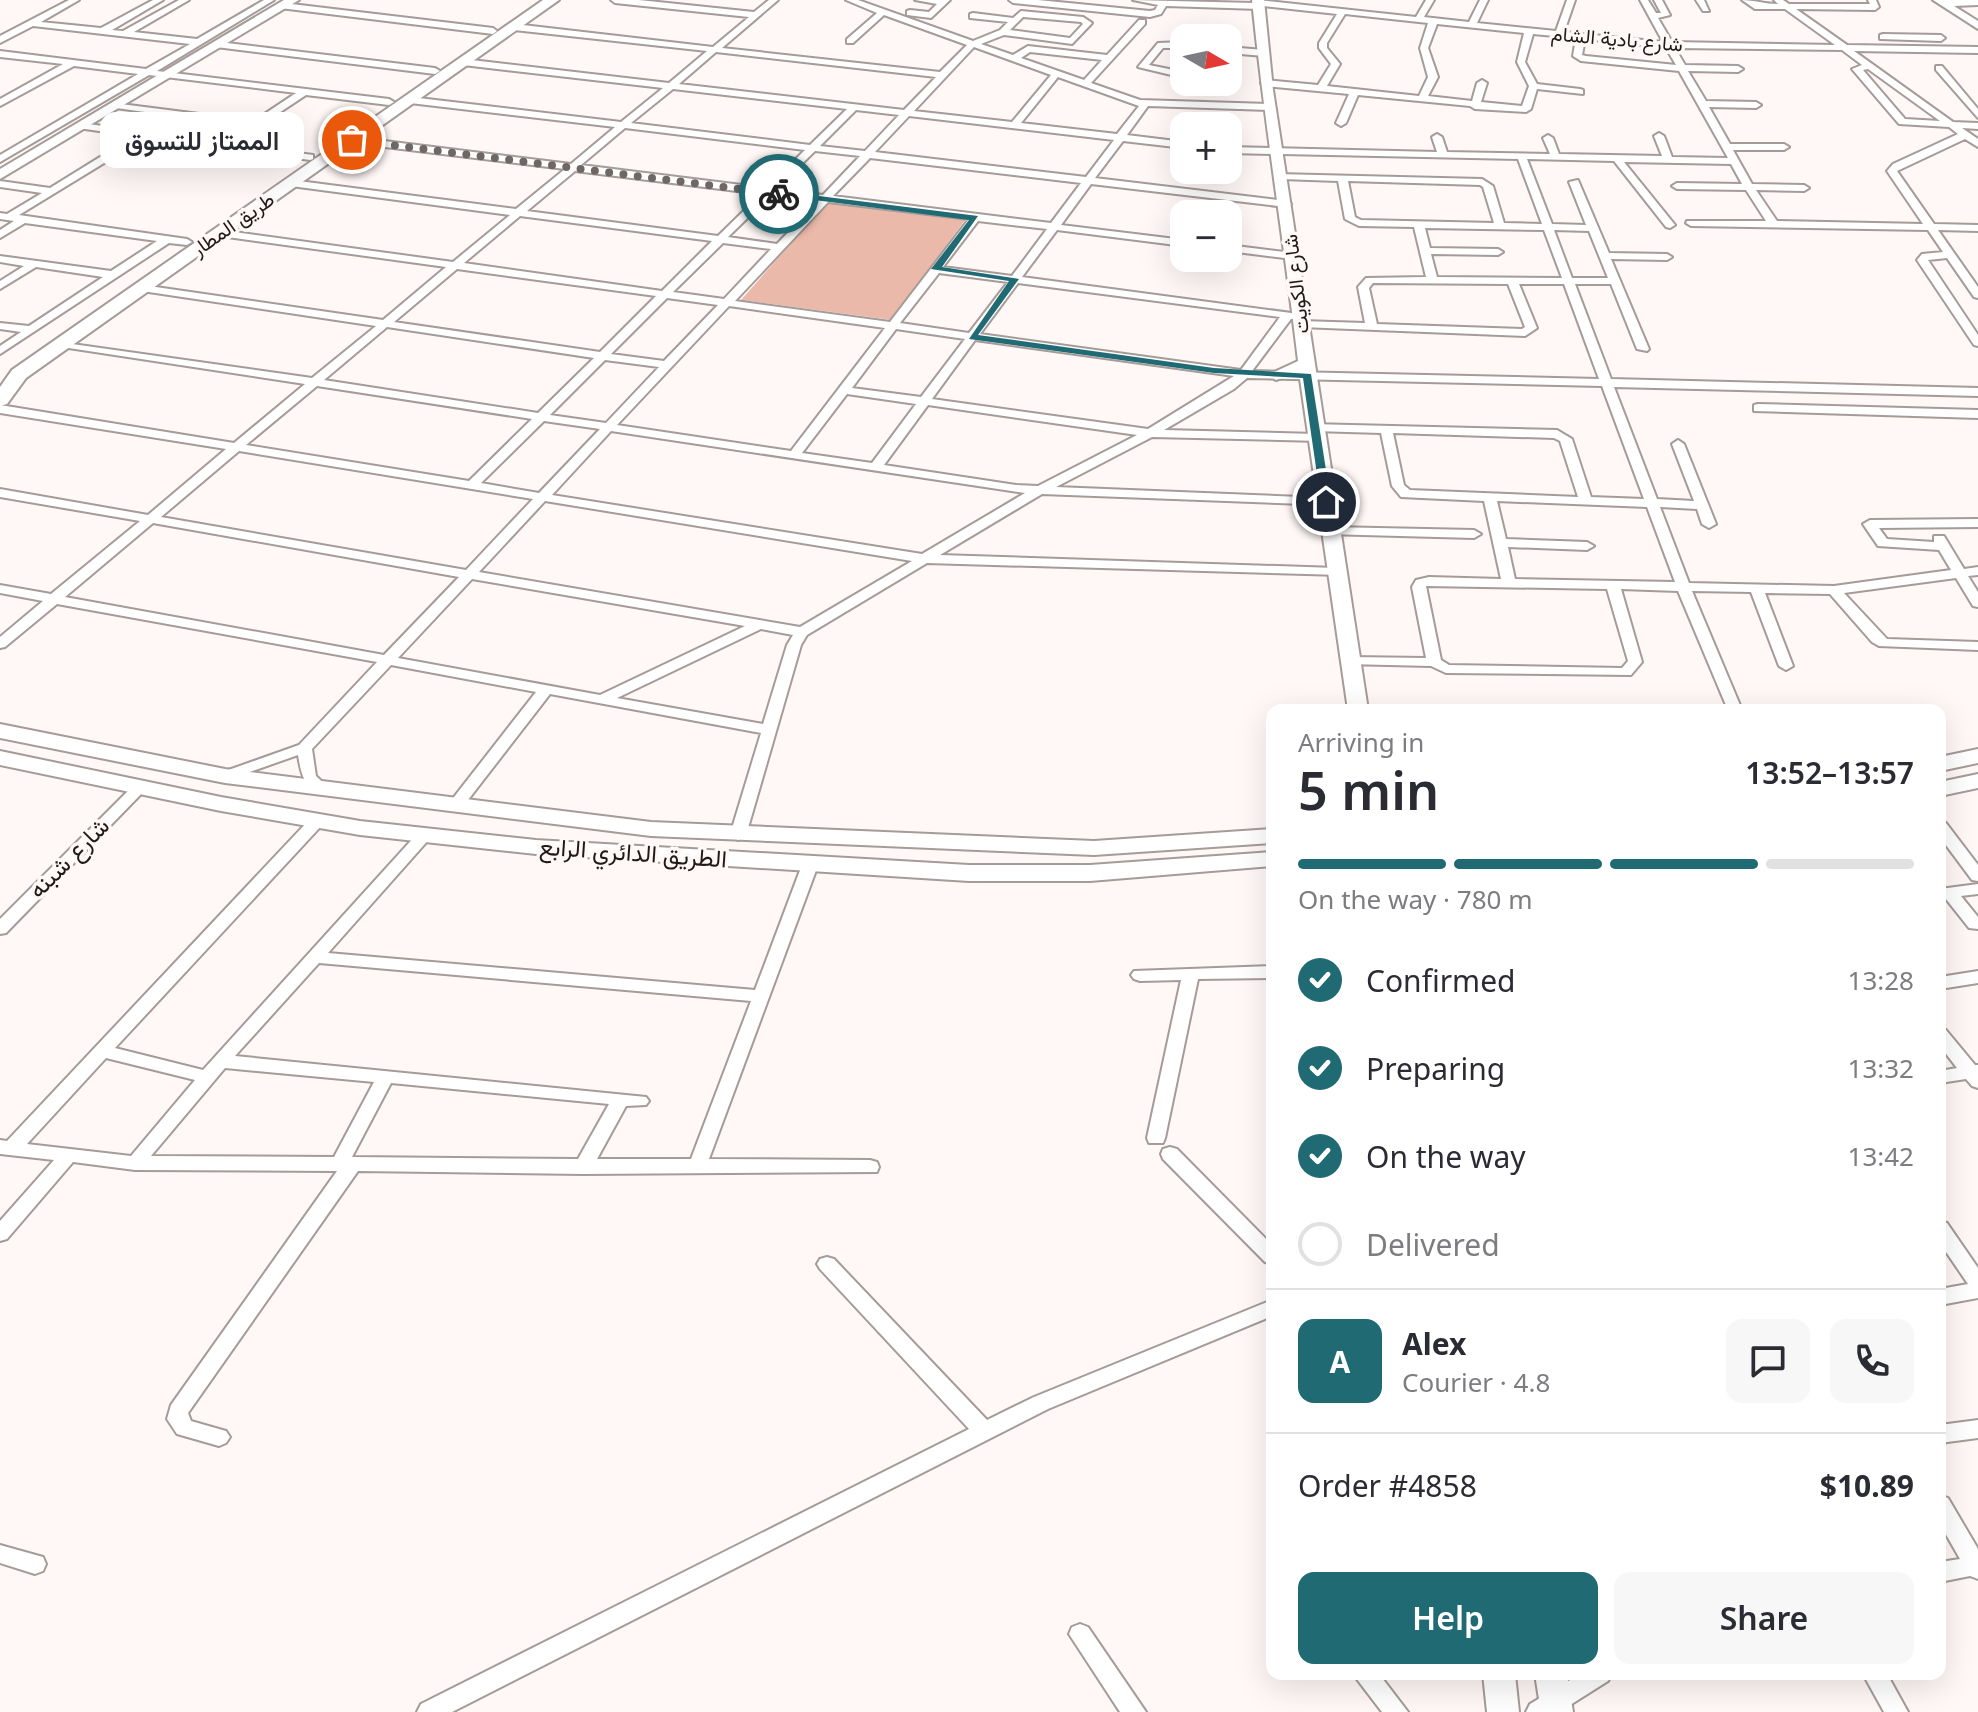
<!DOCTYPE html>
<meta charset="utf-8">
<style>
:root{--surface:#fff;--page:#f7f7f7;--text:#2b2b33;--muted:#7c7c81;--line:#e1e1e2;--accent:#206a73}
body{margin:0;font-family:"Noto Sans",Vazirmatn,sans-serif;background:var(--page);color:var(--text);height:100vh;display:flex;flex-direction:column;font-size:30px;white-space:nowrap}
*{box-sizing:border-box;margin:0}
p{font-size:26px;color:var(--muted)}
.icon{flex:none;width:44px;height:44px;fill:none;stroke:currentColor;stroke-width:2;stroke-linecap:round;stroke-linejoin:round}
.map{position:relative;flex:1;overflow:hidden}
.details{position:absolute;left:1266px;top:704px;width:680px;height:976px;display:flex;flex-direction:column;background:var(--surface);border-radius:16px;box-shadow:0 8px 32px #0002}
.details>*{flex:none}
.needle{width:52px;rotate:99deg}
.fabs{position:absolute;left:1170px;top:24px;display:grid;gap:16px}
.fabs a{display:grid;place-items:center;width:72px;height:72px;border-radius:16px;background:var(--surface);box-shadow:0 8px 32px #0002;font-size:40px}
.pin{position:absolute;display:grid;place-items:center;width:68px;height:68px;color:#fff;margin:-34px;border:4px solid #fff;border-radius:50%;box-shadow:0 2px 8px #0007}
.courier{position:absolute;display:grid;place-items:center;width:80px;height:80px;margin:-40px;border:6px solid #206a73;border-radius:50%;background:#fff;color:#222;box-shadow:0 2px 10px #0007}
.bubble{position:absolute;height:56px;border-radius:16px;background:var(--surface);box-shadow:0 8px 32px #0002;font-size:26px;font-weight:600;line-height:56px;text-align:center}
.summary em{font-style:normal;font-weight:600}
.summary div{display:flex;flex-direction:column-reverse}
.summary{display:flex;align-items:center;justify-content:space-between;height:136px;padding:0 32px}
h1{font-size:52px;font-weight:600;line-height:60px}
.bar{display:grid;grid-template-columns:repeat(4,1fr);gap:12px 8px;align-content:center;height:96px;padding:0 32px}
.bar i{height:10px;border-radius:6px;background:var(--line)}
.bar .selected{background:var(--accent)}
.bar p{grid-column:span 4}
.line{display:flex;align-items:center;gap:20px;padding:0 32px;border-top:2px solid var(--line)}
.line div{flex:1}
.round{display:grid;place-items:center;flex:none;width:84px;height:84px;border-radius:16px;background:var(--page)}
ol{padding:0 32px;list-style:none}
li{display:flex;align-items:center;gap:24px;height:88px}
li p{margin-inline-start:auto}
li .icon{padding:8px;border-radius:50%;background:var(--accent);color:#fff;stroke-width:4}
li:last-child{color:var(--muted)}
li i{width:44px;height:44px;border:4px solid var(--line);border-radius:50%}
.primary-button{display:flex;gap:16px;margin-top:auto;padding:16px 32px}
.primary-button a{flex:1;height:92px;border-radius:16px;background:var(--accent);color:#fff;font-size:32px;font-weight:600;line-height:92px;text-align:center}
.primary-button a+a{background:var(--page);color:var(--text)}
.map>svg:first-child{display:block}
</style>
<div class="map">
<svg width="1978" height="1712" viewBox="0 0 1978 1712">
<rect width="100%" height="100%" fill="#fff8f6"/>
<polygon fill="#ebb9aa" points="827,203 965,220 892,320 741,300"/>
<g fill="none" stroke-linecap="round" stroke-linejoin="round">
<defs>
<g id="minor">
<polygon points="69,0 79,0 41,22 101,28 153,0 163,0 112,30 123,31 179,0 189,0 134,32 197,39 264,0 274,0 157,71 389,99 394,102 389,105 306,95 232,144 313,155 313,159 310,160 145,138 19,215 187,239 192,242 187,245 169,243 0,354 0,346 21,332 0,329 0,323 29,326 103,277 36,267 0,289 0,281 24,266 0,262 0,256 111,271 157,241 25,223 0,238 0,230 14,221 0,219 0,213 7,214 42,193 0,187 0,181 50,188 134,136 78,128 76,126 81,123 221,142 246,126 116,108 113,107 113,103 254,121 296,93 149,75 0,162 0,155 138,74 74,66 0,106 0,99 63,64 0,57 0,51 146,69 190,44 33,26 0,43 0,36"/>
<path d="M 611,0 L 639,0 L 754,12 L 769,0 L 778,0 L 722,48 L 940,72 L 967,45 L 884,15 L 853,43 L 847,43 L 847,39 L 877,13 L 846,0 L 858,0 L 973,41 L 1000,30 L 1008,22 L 970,18 L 970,14 L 973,13 L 1013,18 L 1021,11 L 1083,17 L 1092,23 L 1072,44 L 1004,35 L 981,44 L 1013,55 L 1028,46 L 1107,55 L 1139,20 L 1145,20 L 1145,24 L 1091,83 L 1140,100 L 1269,104 L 1274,107 L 1269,110 L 1148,106 L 1127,135 L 1184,142 L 1184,148 L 1123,141 L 1095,178 L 1286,201 L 1291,204 L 1286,207 L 1091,184 L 1061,225 L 1184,240 L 1184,246 L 1057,230 L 1022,277 L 1299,314 L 1299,318 L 1291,319 L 1252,371 L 1599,379 L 1564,284 L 1519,284 L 1537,328 L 1525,336 L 1301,327 L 1295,324 L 1301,321 L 1365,323 L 1358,287 L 1366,278 L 1426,277 L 1414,227 L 1359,226 L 1345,219 L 1338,181 L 1281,179 L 1277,178 L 1277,174 L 1482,179 L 1493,186 L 1504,223 L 1542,224 L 1518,159 L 1228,153 L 1228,147 L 1437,152 L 1432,137 L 1437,134 L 1442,137 L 1447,152 L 1550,154 L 1543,138 L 1548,135 L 1553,138 L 1559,154 L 1662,156 L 1654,136 L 1659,133 L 1664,136 L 1672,157 L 1728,158 L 1679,71 L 1581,61 L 1573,56 L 1576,38 L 1533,34 L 1525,62 L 1537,84 L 1580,89 L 1583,90 L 1583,94 L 1537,89 L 1531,109 L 1526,112 L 1475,109 L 1470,106 L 1358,95 L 1346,123 L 1341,126 L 1336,123 L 1349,94 L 1266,86 L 1261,83 L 1266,80 L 1318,85 L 1331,64 L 1319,48 L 1319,43 L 1337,14 L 1263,6 L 1259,9 L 1166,6 L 1161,14 L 1150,17 L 1013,3 L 1009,0 L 1038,0 L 1150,11 L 1155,10 L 1158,5 L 1133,0 L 1254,3 L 1258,0 L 1416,17 L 1426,0 L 1434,0 L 1424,17 L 1469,22 L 1480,0 L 1488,0 L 1477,23 L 1556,31 L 1567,0 L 1575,0 L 1564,32 L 1663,42 L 1640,0 L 1648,0 L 1656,13 L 1661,13 L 1654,0 L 1662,0 L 1670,15 L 1658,18 L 1672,42 L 1835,45 L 1785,9 L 1755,9 L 1742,0 C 1754,0 1765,4 1778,4 L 1774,0 L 1783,0 L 1789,4 L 1870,4 L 1868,0 L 1876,0 L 1879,7 L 1875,10 L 1796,9 L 1847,45 L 1978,47 L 1978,53 L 1854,51 L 1953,122 L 1978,123 L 1978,129 L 1962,128 L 1978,139 L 1978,147 L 1965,139 L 1897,171 L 1934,224 L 1978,225 L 1978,231 L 1938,230 L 1978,287 L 1978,298 L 1974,297 L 1947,258 L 1928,260 L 1978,335 L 1978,346 L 1974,345 L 1917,260 L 1922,254 L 1943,252 L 1928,230 L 1691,226 L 1686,223 L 1687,221 L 1766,221 L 1746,190 L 1677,189 L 1672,186 L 1677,183 L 1742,184 L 1731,164 L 1624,162 L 1675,225 L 1670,228 L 1666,227 L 1614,161 L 1527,159 L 1552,224 L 1586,225 L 1569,182 L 1578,180 L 1609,253 L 1667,254 L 1672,257 L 1667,260 L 1611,259 L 1649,349 L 1647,351 L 1637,349 L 1611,284 L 1575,284 L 1611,379 L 1978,388 L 1978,396 L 1614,387 L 1657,499 L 1694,501 L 1672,444 L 1678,440 L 1684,444 L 1716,524 L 1709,528 L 1702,524 L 1697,509 L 1660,507 L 1689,583 L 1834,586 L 1951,570 L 1939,550 L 1878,546 L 1863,524 L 1870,520 L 1978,519 L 1978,527 L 1879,528 L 1887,539 L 1934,542 L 1934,536 L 1944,536 L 1964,569 L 1978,567 L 1978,575 L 1968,576 L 1978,592 L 1978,607 L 1973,606 L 1956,578 L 1844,593 L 1887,639 L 1978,642 L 1978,650 L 1879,646 L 1872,642 L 1830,594 L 1765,593 L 1793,666 L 1786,670 L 1779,666 L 1751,592 L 1692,591 L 1742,710 L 1728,710 L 1678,591 L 1621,589 L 1642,662 L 1631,675 L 1446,673 L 1431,666 L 1345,664 L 1343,661 L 1345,658 L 1350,657 L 1426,658 L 1412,587 L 1416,580 L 1429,577 L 1501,579 L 1484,501 L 1401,497 L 1392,486 L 1381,433 L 1314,431 L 1308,427 L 1310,424 L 1557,430 L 1572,439 L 1591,497 L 1644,499 L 1602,386 L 1247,378 L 1234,389 L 1164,430 L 1316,434 L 1320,435 L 1320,441 L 1152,437 L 1056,487 L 1326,498 L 1331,499 L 1331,505 L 1042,494 L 940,555 L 1336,568 L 1341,569 L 1341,575 L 927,563 L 807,635 L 801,645 L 746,835 L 738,840 L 730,835 L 761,733 L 550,694 L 461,809 L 455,811 L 447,806 L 536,692 L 391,665 L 312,749 L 316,776 L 331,790 L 323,795 C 304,788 301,774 298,755 L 230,779 L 225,781 L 217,776 L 220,773 L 299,745 L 377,662 L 57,604 L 5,647 L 0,648 L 0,637 L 43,601 L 0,593 L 0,585 L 51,594 L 140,521 L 0,497 L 0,489 L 148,515 L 226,449 L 0,413 L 0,405 L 234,443 L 305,384 L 62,347 L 58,346 L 58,342 L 312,378 L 376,326 L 142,291 L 137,288 L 142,285 L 383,320 L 446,267 L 220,236 L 215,233 L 220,230 L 453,262 L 510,215 L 291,186 L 286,183 L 291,180 L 516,209 L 565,169 L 352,143 L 347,140 L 352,137 L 571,164 L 615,127 L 410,103 L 405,100 L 410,97 L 621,122 L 663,88 L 463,65 L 459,62 L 463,59 L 669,83 L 707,51 L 514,30 L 510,27 L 514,24 L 713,47 L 749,17 L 615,3 ZM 1345,14 L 1428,23 L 1420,48 L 1428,77 L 1419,96 L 1327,86 L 1340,64 L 1327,48 L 1327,43 ZM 1023,17 L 1081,22 L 1083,24 L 1070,38 L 1010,30 ZM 1437,24 L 1524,33 L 1517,62 L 1529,86 L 1522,106 L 1481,102 L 1487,83 L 1482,80 L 1477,83 L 1472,101 L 1428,96 L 1438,77 L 1428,48 ZM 1585,39 L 1666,48 L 1676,65 L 1586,56 L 1582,55 ZM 974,47 L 1051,75 L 1012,122 L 914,111 ZM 1675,48 L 1842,50 L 1862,65 L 1852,69 L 1899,124 L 1949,127 L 1958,134 L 1893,164 L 1887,171 L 1923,224 L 1777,221 L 1756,190 L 1804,191 L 1809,188 L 1804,185 L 1752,184 L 1733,150 L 1784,150 L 1789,147 L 1784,144 L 1730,144 L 1709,107 L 1756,108 L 1761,105 L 1756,102 L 1706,101 L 1688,71 L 1738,72 L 1743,69 L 1738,66 L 1685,65 ZM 716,52 L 936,77 L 904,110 L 679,84 ZM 1030,52 L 1102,60 L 1084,80 L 1021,58 ZM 1868,69 L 1940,121 L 1905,119 L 1863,70 ZM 1058,77 L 1139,106 L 1117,134 L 1021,123 ZM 673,89 L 847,109 L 810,145 L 631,123 ZM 856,110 L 899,115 L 865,151 L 820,146 ZM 909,116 L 1114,140 L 1086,177 L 875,152 ZM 625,128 L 805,150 L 766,188 L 581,165 ZM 815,151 L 860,156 L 823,195 L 776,189 ZM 870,158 L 1081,183 L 1051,223 L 833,196 ZM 575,171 L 761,194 L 718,236 L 527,211 ZM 1348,181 L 1480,185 L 1483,187 L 1494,223 L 1361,220 L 1355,217 ZM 771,195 L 818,201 L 777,244 L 728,237 ZM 828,202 L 969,219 L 890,322 L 735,301 ZM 520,216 L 712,241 L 662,291 L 464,263 ZM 978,221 L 1047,229 L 1012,276 L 943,267 ZM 1425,228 L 1544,230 L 1562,278 L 1437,277 L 1431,254 L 1498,255 L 1503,252 L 1498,249 L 1430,248 ZM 1554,230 L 1589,231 L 1608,278 L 1572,278 ZM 723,243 L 771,249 L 724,299 L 673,292 ZM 457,269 L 656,296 L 600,352 L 394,322 ZM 939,273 L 1008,282 L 969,333 L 900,323 ZM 1018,283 L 1280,317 L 1241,370 L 980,334 ZM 1373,283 L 1508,284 L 1525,327 L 1522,329 L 1377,324 L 1369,288 ZM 667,298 L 718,305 L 664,361 L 611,354 ZM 729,306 L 885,328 L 791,451 L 617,425 ZM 387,327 L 594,358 L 538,413 L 324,380 ZM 896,329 L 965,339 L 921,397 L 852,388 ZM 975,340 L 1234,376 L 1148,429 L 932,399 ZM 605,360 L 659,367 L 606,423 L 550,415 ZM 317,386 L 532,419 L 469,481 L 246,445 ZM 847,394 L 916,404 L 872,463 L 802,453 ZM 928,405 L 1137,435 L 1038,486 L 1016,485 L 884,465 ZM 544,421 L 600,429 L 539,493 L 481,483 ZM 611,431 L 1025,493 L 922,554 L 552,495 ZM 1393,433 L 1554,438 L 1560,441 L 1578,497 L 1410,490 L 1404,485 ZM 239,451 L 533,499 L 466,570 L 161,517 ZM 545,501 L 912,561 L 800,627 L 479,572 ZM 1497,501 L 1647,507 L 1675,582 L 1515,579 L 1508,547 L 1587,550 L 1594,546 L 1587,542 L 1506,539 ZM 153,523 L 459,577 L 384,655 L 65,597 ZM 472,579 L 745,626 L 600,695 L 398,658 ZM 1426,586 L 1607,589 L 1628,661 L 1622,668 L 1449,665 L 1441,660 ZM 761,629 L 793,635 L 787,645 L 763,724 L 617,698 Z"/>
<polygon points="915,0 950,0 931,18 907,15 907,11 910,10 929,12 937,4"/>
<polygon points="1696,0 1704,0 1709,11 1703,11"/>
<polygon points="283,3 493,28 497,31 493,34 280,8 279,6"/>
<polygon points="1198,31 1205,33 1202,38 1193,38"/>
<polygon points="1883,34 1941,35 1945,38 1941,41 1880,39 1880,35"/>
<polygon points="219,42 435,68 440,71 435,74 216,47 216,43"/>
<polygon points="1184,42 1184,48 1163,48 1149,65 1184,72 1184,78 1138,67 1158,43"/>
<polygon points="1228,47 1264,50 1268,53 1264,56 1228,53"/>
<polygon points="1936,66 1942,66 1978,109 1978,118 1936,70"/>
<polygon points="1228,245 1293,253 1298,256 1293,259 1228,251"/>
<polygon points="1758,404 1978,410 1978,418 1754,411 1754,405"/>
<polygon points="1330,527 1474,530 1481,534 1474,538 1325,534 1323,531"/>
<polygon points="139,783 144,785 147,788 144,791 6,933 0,934 0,919 134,785"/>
<path d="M 317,816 L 325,821 L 323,824 L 115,1048 L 203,1070 L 417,834 L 429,834 L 431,837 L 328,953 L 755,990 L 802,865 L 810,860 L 818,865 L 709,1159 L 870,1160 L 877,1162 L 879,1167 L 877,1172 L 583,1174 L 358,1171 L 188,1413 L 191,1421 L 226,1431 L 230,1437 L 226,1443 L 219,1446 L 177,1434 L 167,1419 L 171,1405 L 337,1171 L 135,1170 L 73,1162 L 7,1239 L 0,1241 L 0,1221 L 54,1160 L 0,1154 L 0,1140 L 7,1141 L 311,818 ZM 319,963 L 751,1001 L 691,1159 L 597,1159 L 626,1106 L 646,1105 L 649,1101 L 646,1097 L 235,1056 ZM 106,1058 L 195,1080 L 131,1156 L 27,1144 ZM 225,1068 L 374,1082 L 334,1157 L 151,1156 ZM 391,1083 L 609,1104 L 578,1159 L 352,1157 Z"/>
<polygon points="1940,821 1946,823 1978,865 1978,881 1972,880 1940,837"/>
<polygon points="1978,884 1978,894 1961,896 1978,917 1978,929 1969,928 1946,899 1940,899 1940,889"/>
<polygon points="1272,966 1272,978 1198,979 1165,1138 1163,1143 1149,1143 1147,1138 1181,980 1140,981 1134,979 1131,975 1134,971"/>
<polygon points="1978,971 1978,983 1940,989 1940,977"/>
<polygon points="1940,1028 1946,1030 1975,1065 1978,1065 1978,1088 1972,1086 1966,1079 1940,1083 1940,1071 1957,1068 1940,1046"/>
<polygon points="1170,1147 1177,1149 1272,1245 1272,1264 1265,1262 1163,1159 1161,1154 1163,1149"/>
<polygon points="1940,1221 1947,1223 1978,1268 1978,1298 1940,1305 1940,1289 1968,1284 1940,1243"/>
<polygon points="827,1257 834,1259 987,1420 1034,1397 1272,1300 1272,1316 1048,1409 452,1712 417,1712 421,1704 969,1429 820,1269 817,1264 820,1259"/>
<polygon points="1978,1420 1978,1438 1940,1443 1940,1425"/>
<polygon points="1940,1495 1948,1498 1978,1549 1978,1579 1970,1576 1940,1582 1940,1562 1960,1559 1940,1524"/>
<polygon points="0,1545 43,1557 46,1564 43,1571 35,1574 0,1563"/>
<polygon points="1080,1624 1088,1627 1146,1712 1120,1712 1069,1634 1072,1627"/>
<polygon points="1353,1674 1379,1674 1408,1712 1382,1712"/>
<polygon points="1580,1674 1612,1674 1608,1681 1559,1712 1526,1712 1530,1704"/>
<polygon points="1863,1674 1887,1674 1908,1712 1884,1712"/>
</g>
<polygon id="tertiary" points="1933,0 1978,0 1978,5 1954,6 1978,21 1978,29"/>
<g id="secondary">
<path d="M 1252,0 L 1264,0 L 1273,90 L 1368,710 L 1348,710 L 1299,372 L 1276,380 L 1268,375 L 1298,361 C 1284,241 1264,121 1252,0 Z"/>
<polygon points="1483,1674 1515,1674 1519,1712 1487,1712"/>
<polygon points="1535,1674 1567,1674 1573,1712 1541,1712"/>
</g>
<g id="primary">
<polygon points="284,0 299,0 0,179 0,169"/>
<polygon points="0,724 225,769 651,822 1094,841 1272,829 1272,843 1094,855 651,836 225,783 0,738"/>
<polygon points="1978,749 1978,763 1940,771 1940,757"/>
<polygon points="0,751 221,797 360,821 536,840 969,865 1090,865 1272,852 1272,866 1090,881 969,881 536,854 360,835 221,811 0,765"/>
<polygon points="1978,774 1978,788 1940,796 1940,782"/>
</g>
<polygon id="trunk" points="543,0 559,0 26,378 7,404 0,406 0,387 12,370"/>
</defs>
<use href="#minor" stroke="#a59b98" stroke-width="4"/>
<use href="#tertiary" stroke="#a59b98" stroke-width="4"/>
<use href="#secondary" stroke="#a59b98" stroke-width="4"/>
<use href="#primary" stroke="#a59b98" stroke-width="4"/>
<use href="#trunk" stroke="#a59b98" stroke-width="4"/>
<use href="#minor" fill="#fff" fill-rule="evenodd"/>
<use href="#tertiary" fill="#fff" fill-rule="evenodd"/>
<use href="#secondary" fill="#fff" fill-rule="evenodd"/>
<use href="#primary" fill="#fff" fill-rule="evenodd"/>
<use href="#trunk" fill="#fff" fill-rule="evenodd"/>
</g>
<polygon fill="#206a73" points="779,191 978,216 942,267 1019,279 978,335 1214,368 1311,374 1331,502 1326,505 1321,502 1303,378 1214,373 969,339 1009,281 931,269 969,220 776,195"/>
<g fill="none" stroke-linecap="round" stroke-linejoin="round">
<polyline stroke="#6d6866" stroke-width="8" stroke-dasharray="0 14.4" points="352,140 779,194"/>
</g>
<g text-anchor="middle" stroke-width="7" stroke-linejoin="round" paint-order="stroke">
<g font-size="20" fill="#1e1a19" stroke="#fff8f6">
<text transform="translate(1617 39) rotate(5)" y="7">شارع بادية الشام</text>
<text transform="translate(233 224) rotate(-35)" y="7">طريق المطار</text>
<text transform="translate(1296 284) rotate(-97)" y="7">شارع الكويت</text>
</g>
<g font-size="24" fill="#1e1a19" stroke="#fff8f6">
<text transform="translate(633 853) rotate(4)" y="8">الطريق الدائري الرابع</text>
<text transform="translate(69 858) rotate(-45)" y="8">شارع شبنه</text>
</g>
</g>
</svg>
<div class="fabs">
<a><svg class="needle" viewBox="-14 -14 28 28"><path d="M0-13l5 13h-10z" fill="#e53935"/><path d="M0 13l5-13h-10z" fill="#7c7c81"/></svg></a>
<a>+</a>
<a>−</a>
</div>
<div class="pin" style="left:352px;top:140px;background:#ea580c"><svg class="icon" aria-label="bag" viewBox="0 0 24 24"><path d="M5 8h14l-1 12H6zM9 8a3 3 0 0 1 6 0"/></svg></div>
<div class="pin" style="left:1326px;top:502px;background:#1f2937"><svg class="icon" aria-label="home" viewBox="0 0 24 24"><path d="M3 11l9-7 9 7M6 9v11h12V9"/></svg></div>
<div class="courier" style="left:779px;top:194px"><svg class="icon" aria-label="bike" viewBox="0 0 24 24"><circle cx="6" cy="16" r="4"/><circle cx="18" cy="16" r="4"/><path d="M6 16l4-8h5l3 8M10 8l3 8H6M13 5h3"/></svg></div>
<div class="bubble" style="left:100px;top:112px;width:204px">الممتاز للتسوق</div>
<section class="details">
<div class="summary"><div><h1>5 min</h1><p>Arriving in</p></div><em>13:52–13:57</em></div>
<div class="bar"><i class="selected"></i><i class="selected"></i><i class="selected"></i><i></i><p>On the way · 780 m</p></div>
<ol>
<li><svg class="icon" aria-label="check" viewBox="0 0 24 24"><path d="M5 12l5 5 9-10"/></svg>Confirmed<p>13:28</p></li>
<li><svg class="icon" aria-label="check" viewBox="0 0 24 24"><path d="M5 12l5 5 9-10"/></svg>Preparing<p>13:32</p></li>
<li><svg class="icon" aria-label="check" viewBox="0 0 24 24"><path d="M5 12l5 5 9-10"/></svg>On the way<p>13:42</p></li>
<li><i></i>Delivered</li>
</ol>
<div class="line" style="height:144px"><b class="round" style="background:var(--accent);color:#fff">A</b><div><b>Alex</b><p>Courier · 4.8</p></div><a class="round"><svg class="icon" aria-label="chat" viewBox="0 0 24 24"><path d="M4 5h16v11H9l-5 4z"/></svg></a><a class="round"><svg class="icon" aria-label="phone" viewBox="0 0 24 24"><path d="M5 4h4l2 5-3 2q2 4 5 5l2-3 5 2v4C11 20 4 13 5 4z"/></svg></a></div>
<div class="line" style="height:104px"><div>Order #4858</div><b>$10.89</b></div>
<div class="primary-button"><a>Help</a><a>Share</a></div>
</section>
</div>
